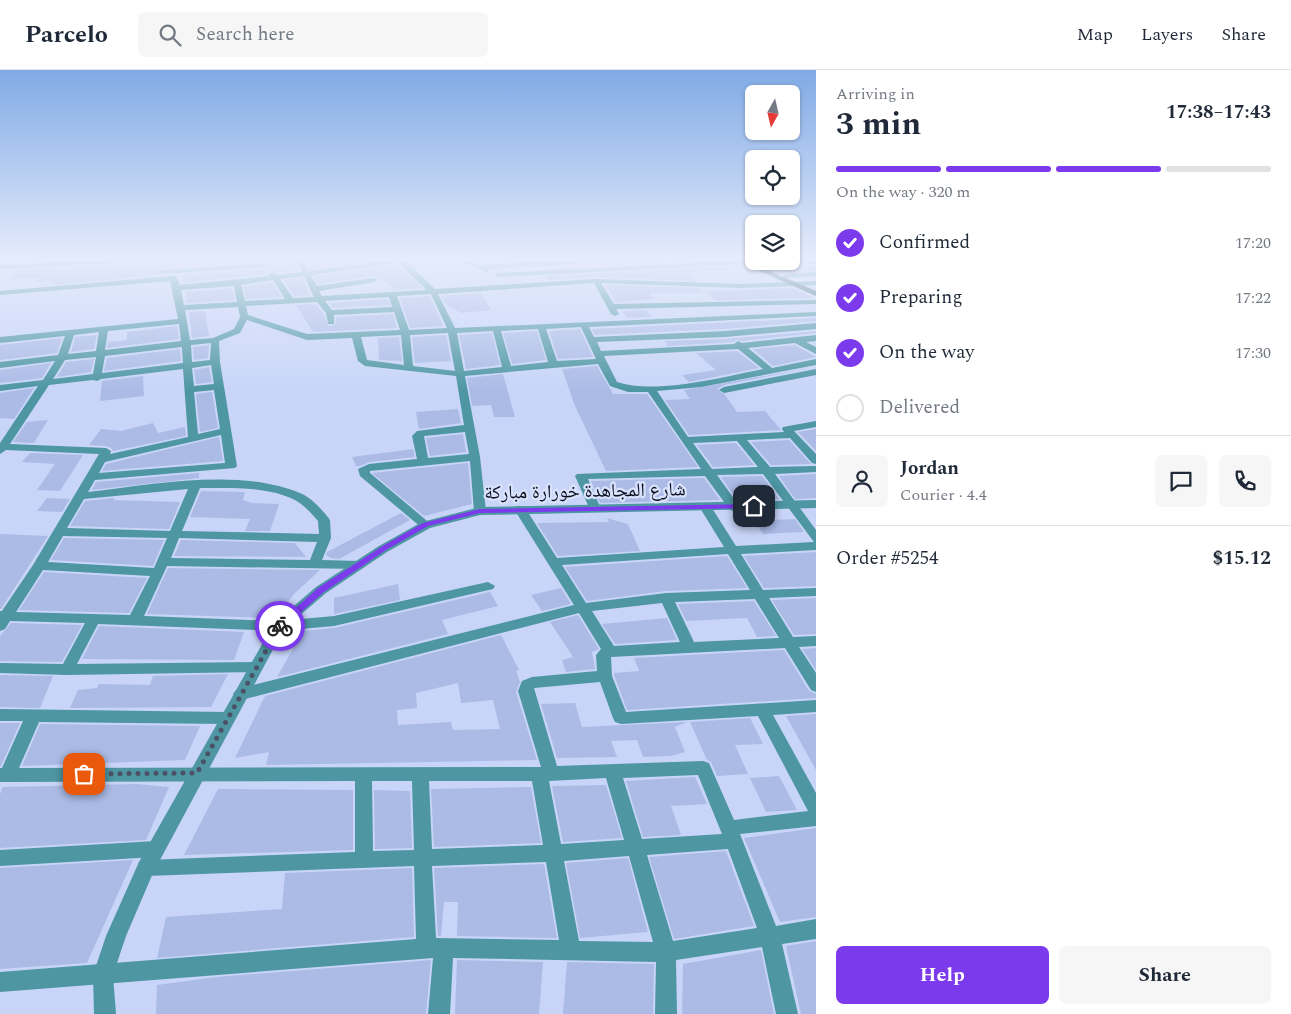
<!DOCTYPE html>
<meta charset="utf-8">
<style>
:root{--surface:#fff;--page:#f6f6f7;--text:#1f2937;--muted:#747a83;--line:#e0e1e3;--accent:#7c3aed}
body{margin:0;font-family:Spectral,"Noto Naskh Arabic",serif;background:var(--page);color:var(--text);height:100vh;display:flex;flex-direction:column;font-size:19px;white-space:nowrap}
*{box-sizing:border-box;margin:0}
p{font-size:16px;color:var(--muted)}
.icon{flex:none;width:28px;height:28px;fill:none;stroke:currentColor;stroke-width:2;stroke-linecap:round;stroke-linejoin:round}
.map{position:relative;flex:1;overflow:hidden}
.panel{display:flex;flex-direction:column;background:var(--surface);width:475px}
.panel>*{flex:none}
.needle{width:32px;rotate:188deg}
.buttons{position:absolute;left:745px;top:15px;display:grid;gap:10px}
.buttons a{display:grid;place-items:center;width:55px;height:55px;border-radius:8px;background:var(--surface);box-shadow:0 1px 4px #0004;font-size:25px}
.pin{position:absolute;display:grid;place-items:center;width:42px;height:42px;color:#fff;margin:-21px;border-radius:10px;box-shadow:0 2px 8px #0006}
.courier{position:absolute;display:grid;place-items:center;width:50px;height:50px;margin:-25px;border:4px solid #7c3aed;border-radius:50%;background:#fff;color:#222;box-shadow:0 1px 6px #0007}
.summary em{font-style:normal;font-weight:700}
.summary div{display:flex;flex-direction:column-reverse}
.summary{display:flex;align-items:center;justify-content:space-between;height:85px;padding:0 20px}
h1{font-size:32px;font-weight:700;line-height:38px}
.bar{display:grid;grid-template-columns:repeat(4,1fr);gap:8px 5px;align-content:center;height:60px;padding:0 20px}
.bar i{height:6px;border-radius:4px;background:var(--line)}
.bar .on{background:var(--accent)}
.bar p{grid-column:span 4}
.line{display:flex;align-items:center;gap:12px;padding:0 20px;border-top:1px solid var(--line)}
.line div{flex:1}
.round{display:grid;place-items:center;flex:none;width:52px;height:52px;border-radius:8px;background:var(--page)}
ol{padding:0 20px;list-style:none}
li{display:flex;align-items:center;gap:15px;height:55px}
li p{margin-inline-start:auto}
li .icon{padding:5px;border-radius:50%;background:var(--accent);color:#fff;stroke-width:4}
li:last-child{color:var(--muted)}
li i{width:28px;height:28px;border:2px solid var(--line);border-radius:50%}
.primary-button{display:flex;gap:10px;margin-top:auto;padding:10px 20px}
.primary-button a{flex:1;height:58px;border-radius:8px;background:var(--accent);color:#fff;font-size:20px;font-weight:700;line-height:58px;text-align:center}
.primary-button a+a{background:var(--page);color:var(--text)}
header{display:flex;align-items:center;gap:30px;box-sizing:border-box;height:70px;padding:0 25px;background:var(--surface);border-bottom:1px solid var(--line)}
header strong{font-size:24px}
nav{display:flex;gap:28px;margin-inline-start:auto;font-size:18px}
.search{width:350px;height:45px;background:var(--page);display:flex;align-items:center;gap:12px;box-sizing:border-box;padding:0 18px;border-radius:8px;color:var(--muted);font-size:19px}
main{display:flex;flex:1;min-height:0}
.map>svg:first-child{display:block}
</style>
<header>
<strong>Parcelo</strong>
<div class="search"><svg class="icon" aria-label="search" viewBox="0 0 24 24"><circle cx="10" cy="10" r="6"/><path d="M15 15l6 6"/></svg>Search here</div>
<nav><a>Map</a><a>Layers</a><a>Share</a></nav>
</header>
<main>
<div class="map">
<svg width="816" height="944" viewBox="0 0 816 944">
<rect width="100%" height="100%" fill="#c8d5f8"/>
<g fill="#abbbe6" fill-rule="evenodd">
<polygon points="167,189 294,189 299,200 277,203 271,200 266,204 184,213 182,205 267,199 270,194 264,191 162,198 156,201 160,205 52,215 54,211 36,212 39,208 10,209 15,200 161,193"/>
<polygon points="304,189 382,189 310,199"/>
<polygon points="649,189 715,190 538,198 620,193 625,190"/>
<polygon points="781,192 785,195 816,196 816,200 789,202 767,193"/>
<polygon points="397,195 423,218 394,220 382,208 374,206 318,214 314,206"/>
<polygon points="722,197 725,200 690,202 695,211 596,207 548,210 545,206"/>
<polygon points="303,208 309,225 294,226 283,210"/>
<polygon points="272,212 282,227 246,229 243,217"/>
<polygon points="606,215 699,218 702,223 649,223 653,229 616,232"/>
<polygon points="232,218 235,230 187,233 186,222"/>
<polygon points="793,218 813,228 716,230 705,221"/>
<polygon points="481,223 491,240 461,243 446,235 441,226"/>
<polygon points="430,226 443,256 410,258 400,228"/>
<polygon points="388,229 390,235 333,238 329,233"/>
<polygon points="316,234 324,244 328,256 335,255 336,247 393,244 397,258 313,262 296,235"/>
<polygon points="646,240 652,247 627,248 622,241"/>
<polygon points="205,241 209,266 192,268 189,242"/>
<polygon points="816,248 816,251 725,259 595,265 592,259"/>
<polygon points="177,256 179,269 107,278 108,272 127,270 127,262"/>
<polygon points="580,259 593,287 558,289 549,261"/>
<polygon points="537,261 546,290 512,294 503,263"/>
<polygon points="816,261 816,263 742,271 737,270 733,272 668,276 665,271 725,269"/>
<polygon points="492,263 500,295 466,299 459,265"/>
<polygon points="97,265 94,279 71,282 75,267"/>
<polygon points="446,265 451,291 415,293 412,267"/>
<polygon points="399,267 402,291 379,290 378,268"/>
<polygon points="62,268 57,283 0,290 0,275"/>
<polygon points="209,275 208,288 194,290 193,277"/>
<polygon points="795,275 816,287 773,296 753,279"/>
<polygon points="180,279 181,291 104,301 107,288"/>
<polygon points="737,281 759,298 689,312 682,305 716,300 696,283"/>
<polygon points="94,289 91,302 57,307 66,292"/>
<polygon points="51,293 42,308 0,313 0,300"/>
<polygon points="597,296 613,324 647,324 698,397 606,401 575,336 562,299"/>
<polygon points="209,297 212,312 196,314 194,300"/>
<polygon points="816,297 724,315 717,319 725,325 737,342 765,341 781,360 689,365 665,330 690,329 684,320"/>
<polygon points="503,304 515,347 494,347 491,335 472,336 467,308"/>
<polygon points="143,306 144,326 100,331 102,311"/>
<polygon points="34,318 14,349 0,348 0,323"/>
<polygon points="212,322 218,358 200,362 196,324"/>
<polygon points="458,339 461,353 419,359 416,342"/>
<polygon points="48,350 34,373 13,372 27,352"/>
<polygon points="153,353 158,363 185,357 186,366 113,381 111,378 106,376 89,375 101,359 121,361"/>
<polygon points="816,359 816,381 798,362"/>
<polygon points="463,364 466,382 430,386 426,368"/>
<polygon points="219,367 223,391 102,401 106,394"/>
<polygon points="789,370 811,394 771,395 751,372"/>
<polygon points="736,373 754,395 713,397 697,375"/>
<polygon points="413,379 415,387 369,392 360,396 356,396 352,387"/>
<polygon points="30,383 83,385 60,421 37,420 55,394 22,392"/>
<polygon points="468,393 472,434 424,446 372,403"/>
<polygon points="199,403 199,408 92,420 96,412"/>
<polygon points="816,404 816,428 795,429 779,406"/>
<polygon points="762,406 779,429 737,430 721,407"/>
<polygon points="704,408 720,430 600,433 591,411"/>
<polygon points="201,421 245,422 243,430 252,433 279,434 270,461 245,461 250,449 190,447"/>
<polygon points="47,428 70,429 62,442 37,441"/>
<polygon points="114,428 114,430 180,432 169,459 70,456 85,431"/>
<polygon points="401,443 410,450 339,489 331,488 326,485 327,482"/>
<polygon points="607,448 628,454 640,481 558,486 537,453 609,452"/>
<polygon points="795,449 804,462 763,464 754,451"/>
<polygon points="0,464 48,466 1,539 0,539"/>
<polygon points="64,468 164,470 153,496 51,490"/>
<polygon points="181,470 295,473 306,487 174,486"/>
<polygon points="816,482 816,516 764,518 744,486"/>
<polygon points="727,486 747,518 666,521 587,531 565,497"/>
<polygon points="168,498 320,500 295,523 275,548 147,544"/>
<polygon points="44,502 147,508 129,543 19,540"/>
<polygon points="398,514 400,530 334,544 334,528"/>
<polygon points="561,518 571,534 542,541 531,525"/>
<polygon points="490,522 498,536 442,550 448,564 277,607 303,561 334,558"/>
<polygon points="816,528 816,564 794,565 772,530"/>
<polygon points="754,531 776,566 757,567 747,548 686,551 678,534"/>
<polygon points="578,545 599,579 592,582 595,599 566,602 562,590 573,587 550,552"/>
<polygon points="667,548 677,570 615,574 602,554"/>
<polygon points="11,553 82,555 62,592 0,591 0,566"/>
<polygon points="99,556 244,562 234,590 82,589"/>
<path d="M 501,565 L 519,600 L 516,601 L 520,612 L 516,622 L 537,690 L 266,695 L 269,682 L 235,688 L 265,626 ZM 458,613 L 461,633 L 493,630 L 500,659 L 453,660 L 451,652 L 398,655 L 397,640 L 417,638 L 416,623 Z"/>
<polygon points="816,578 816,600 802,579"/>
<polygon points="784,580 809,621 816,624 816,628 627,640 614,605 614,603 639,601 634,588"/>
<polygon points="228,604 211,637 70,638 78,620 97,618 99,614 150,615 153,606"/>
<polygon points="0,605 53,606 40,638 0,637"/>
<polygon points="575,633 582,657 687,652 675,657 685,682 671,686 643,687 637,670 611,671 617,687 557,688 541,634"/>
<polygon points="816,644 816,700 786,646"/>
<polygon points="750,648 763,674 735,675 748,704 717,706 711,692 707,690 690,652"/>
<polygon points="0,653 20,653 1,696 0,696"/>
<polygon points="40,654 200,656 185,690 22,696"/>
<polygon points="779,706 797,740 766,742 750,708"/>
<polygon points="695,707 707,734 671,736 681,765 643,767 626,711"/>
<polygon points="137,714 169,717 146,770 0,778 0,724 3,717"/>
<polygon points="606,715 622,768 563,772 552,716"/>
<polygon points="531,717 541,773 434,777 431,719"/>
<polygon points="218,719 353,720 353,780 184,785"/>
<polygon points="374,720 410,721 412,778 375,779"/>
<polygon points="816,758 816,847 780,852 744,768"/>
<polygon points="726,781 754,856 674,869 649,787"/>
<polygon points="628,788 648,862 580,868 566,793"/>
<polygon points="133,790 87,893 0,899 0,798"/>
<polygon points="544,794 557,868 457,866 458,832 444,832 441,866 438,866 434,798"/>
<polygon points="412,798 414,867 157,888 166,847 282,839 285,803"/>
<polygon points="816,871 816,944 801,944 786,876"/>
<polygon points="761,880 774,944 682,944 683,894"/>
<polygon points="431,890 426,944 156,944 157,915 216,907"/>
<polygon points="457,890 543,892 539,944 455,944"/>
<polygon points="567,892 654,894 653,944 563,944"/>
</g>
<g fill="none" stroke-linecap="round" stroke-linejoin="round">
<g fill="#4d96a2" fill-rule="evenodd">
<polygon points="121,189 165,189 161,191 0,199 0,195"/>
<path d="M 296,189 L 302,189 L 309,201 L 394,189 L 411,189 L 406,191 L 435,219 L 596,209 L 740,214 L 816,211 L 816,215 L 740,218 L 601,213 L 614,234 L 816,230 L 816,234 L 616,239 L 619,244 L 615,246 L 611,244 L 594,213 L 438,224 L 455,258 L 816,242 L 816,246 L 589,257 L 594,267 L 725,261 L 816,253 L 816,259 L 725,267 L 597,272 L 601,281 L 734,274 L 738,271 L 742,273 L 816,265 L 816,271 L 806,272 L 816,277 L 816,284 L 795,273 L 748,278 L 772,298 L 816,289 L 816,295 L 701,317 L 657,321 L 688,367 L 784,362 L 782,359 L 783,357 L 816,351 L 816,357 L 794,361 L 816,384 L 816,394 L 812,393 L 790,368 L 747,370 L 770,397 L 816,396 L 816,402 L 775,404 L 816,460 L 816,480 L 741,484 L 763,520 L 816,518 L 816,526 L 769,528 L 793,567 L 816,566 L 816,576 L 799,577 L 816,603 L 816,622 L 811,620 L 785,578 L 611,587 L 612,606 L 626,642 L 816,630 L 816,642 L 773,645 L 816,723 L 816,756 L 740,764 L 776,856 L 816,849 L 816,869 L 782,874 L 798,944 L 776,944 L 762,877 L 676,890 L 677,944 L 655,944 L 656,892 L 453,888 L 450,944 L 428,944 L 433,888 L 0,922 L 0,902 L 416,869 L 414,796 L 146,806 L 139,804 L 137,798 L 139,792 L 146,790 L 355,782 L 355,711 L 0,712 L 0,698 L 2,698 L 23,651 L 0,651 L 0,639 L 227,642 L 233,644 L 235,648 L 233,652 L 227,654 L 39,652 L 19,698 L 541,697 L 518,621 L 522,611 L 532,607 L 597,601 L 596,585 L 601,579 L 579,543 L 241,630 L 236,628 L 233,624 L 236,620 L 241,618 L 574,535 L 514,439 L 516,436 L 524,436 L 557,488 L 724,477 L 700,438 L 706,434 L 710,435 L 736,476 L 814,472 L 763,404 L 717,405 L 740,437 L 734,441 L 730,440 L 705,406 L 588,409 L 601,439 L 599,442 L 591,442 L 575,406 L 577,404 L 701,399 L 648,322 L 628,322 L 610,316 L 598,294 L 465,306 L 480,387 L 486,441 L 484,444 L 480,445 L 474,441 L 470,391 L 370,401 L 370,403 L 432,455 L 430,458 L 422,458 L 360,406 L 358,399 L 369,394 L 417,389 L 412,366 L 417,361 L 464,355 L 456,306 L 365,296 L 358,291 L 352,268 L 307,270 L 247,250 L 240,263 L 219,271 L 220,292 L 237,396 L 235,398 L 95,410 L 88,422 C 153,415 240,397 302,424 C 313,429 323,441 330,450 L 331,468 L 322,490 L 359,491 L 365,495 L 359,499 L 167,496 L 144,546 L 279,551 L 334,546 L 488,512 L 495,516 L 493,519 L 334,556 L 279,561 L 98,554 L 77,594 L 256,592 L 261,593 L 263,597 L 261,601 L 256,602 L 67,605 L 0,603 L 0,593 L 63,594 L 85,553 L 10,551 L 5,559 L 0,561 L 0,541 L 2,541 L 33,495 L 99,384 L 6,380 L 0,384 L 0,373 L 38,316 L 0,321 L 0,315 L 43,310 L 55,291 L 0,298 L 0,292 L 58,285 L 65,266 L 0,273 L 0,267 L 178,249 L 170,211 L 0,225 L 0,221 L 173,206 L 176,206 L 180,215 L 270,206 L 268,204 L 272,202 L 277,205 L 302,202 ZM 398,193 L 427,220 L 322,226 L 319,221 L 374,212 L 378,210 L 374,208 L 317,216 L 311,205 ZM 304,206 L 314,227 L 293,228 L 280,209 ZM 273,210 L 285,229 L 245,231 L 241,215 ZM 234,216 L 237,232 L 184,235 L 181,220 ZM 431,224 L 447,258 L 409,260 L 397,226 ZM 389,227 L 392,237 L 332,240 L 325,231 ZM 317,232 L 326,243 L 328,254 L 334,254 L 334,245 L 394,242 L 400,260 L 307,264 L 248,245 L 246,236 ZM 238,237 L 240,247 L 234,259 L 213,268 L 190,270 L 185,240 ZM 179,254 L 181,271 L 105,280 L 108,261 ZM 581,257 L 596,289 L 557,291 L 546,259 ZM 538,259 L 548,292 L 511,296 L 501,261 ZM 493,261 L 502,297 L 464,301 L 457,263 ZM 99,262 L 96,281 L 68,284 L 74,265 ZM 448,263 L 455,301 L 413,296 L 410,265 ZM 401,265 L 404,295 L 367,290 L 361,267 ZM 211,273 L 210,290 L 192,292 L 191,275 ZM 182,277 L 183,293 L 102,303 L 105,286 ZM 738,279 L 763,299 C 723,307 655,325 617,312 L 604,286 ZM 96,287 L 93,304 L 53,309 L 65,290 ZM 211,295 L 214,314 L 194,316 L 192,298 ZM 183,299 L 188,367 L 110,384 L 111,381 L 106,378 L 10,374 L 49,315 L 93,310 L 97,311 L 101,309 ZM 214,320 L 220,359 L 198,364 L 194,322 ZM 465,362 L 469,384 L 428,388 L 424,366 ZM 221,365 L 225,393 L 99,403 L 105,392 ZM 737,371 L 758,397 L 712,399 L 693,373 ZM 200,418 C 231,418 267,416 295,430 C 304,435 311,443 318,451 L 319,464 L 182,461 ZM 188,419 L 170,461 L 67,458 L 84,429 ZM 63,466 L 167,468 L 154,498 L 48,492 ZM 179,468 L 317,472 L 310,490 L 171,488 ZM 728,484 L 750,520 L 666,523 L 586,533 L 562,495 ZM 43,500 L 150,506 L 130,545 L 16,542 ZM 755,529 L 779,568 L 694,572 L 675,532 ZM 662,533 L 680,572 L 614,576 L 592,541 ZM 600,612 L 613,648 L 615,652 L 621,654 L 758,646 L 808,741 L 734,750 L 709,693 L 703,691 L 557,696 L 534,618 ZM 698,705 L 722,764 L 642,769 L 623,708 ZM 606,708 L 624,770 L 561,774 L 549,711 ZM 372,711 L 412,711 L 414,780 L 373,781 ZM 429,711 L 532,711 L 543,775 L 432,779 ZM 728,779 L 757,858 L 673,871 L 647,785 ZM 629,786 L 653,872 L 579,871 L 564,791 ZM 546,792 L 559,870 L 436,868 L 432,796 Z"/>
<polygon points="455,189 465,189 479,195 584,189 624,189 620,191 488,199 488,202 485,202"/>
<polygon points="791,189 816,190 816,194 785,193 782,191 791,191"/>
<polygon points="744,190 748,192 747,194 498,207 494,205 498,203"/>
<polygon points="264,193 268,195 267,197 162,204 158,202 162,200"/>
<polygon points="816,202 816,206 786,208 782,206 786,204"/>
<polygon points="816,299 816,305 724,323 719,320 724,317"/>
<polygon points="156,771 162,773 165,779 162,785 156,787 0,796 0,780"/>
</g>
<polygon fill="#4d96a2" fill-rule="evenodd" points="816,430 816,438 480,445 430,458 387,482 326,523 284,559 153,803 126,866 113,905 116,944 94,944 93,905 106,866 139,792 274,553 316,517 379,476 422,452 480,437"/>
<polygon fill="#20555d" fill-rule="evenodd" points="732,189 742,189 816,221 816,226"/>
</g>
<linearGradient id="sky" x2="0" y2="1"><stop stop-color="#80aae5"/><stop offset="0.59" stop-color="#e6ecfc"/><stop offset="1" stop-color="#e6ecfc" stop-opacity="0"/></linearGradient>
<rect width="816" height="321" fill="url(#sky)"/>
<polygon fill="#7c3aed" points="754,434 757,436 756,438 480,443 428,456 386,480 324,522 283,558 276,558 275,556 318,518 381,477 423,453 480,439"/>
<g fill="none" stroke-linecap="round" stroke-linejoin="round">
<polyline stroke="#4b5268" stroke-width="5" stroke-dasharray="0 9" points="84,704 197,703 280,556"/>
</g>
<g text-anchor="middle" stroke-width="4.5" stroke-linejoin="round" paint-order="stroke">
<g font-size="19" fill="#080c1b" stroke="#d8e2fd">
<text transform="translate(585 420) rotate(-1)" y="7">شارع المجاهدة خورارة مباركة</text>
</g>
</g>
</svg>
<div class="buttons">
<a><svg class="needle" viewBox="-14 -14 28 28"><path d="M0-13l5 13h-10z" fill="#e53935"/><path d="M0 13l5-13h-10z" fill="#747a83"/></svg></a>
<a><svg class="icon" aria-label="locate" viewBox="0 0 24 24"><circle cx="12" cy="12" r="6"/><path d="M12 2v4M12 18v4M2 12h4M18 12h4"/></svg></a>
<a><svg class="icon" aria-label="layers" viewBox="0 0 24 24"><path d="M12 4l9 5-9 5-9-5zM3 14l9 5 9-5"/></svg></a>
</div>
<div class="pin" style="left:84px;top:704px;background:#ea580c"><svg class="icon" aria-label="bag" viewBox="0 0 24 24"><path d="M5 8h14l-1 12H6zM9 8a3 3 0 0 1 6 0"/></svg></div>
<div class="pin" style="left:754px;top:436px;background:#1f2937"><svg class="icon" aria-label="home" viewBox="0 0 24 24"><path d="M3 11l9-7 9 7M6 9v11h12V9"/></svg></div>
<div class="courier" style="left:280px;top:556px"><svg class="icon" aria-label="bike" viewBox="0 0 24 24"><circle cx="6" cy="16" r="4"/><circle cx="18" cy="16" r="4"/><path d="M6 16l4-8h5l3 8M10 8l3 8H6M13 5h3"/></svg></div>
</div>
<section class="panel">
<div class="summary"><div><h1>3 min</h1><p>Arriving in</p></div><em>17:38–17:43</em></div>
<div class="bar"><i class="on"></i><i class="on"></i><i class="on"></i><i></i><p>On the way · 320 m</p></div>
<ol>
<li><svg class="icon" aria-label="check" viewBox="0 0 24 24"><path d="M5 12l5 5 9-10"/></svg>Confirmed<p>17:20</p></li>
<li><svg class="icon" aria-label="check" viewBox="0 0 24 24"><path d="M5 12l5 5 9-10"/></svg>Preparing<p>17:22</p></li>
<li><svg class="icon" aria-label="check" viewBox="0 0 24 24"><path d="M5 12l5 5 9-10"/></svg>On the way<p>17:30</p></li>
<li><i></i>Delivered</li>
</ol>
<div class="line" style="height:90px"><a class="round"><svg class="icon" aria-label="person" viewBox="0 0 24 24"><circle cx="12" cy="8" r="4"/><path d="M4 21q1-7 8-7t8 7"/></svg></a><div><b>Jordan</b><p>Courier · 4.4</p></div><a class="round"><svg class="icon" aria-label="chat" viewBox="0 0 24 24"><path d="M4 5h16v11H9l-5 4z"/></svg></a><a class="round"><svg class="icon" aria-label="phone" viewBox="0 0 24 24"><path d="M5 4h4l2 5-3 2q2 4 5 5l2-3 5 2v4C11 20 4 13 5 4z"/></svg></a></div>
<div class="line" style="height:65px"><div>Order #5254</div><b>$15.12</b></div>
<div class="primary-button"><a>Help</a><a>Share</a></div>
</section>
</main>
